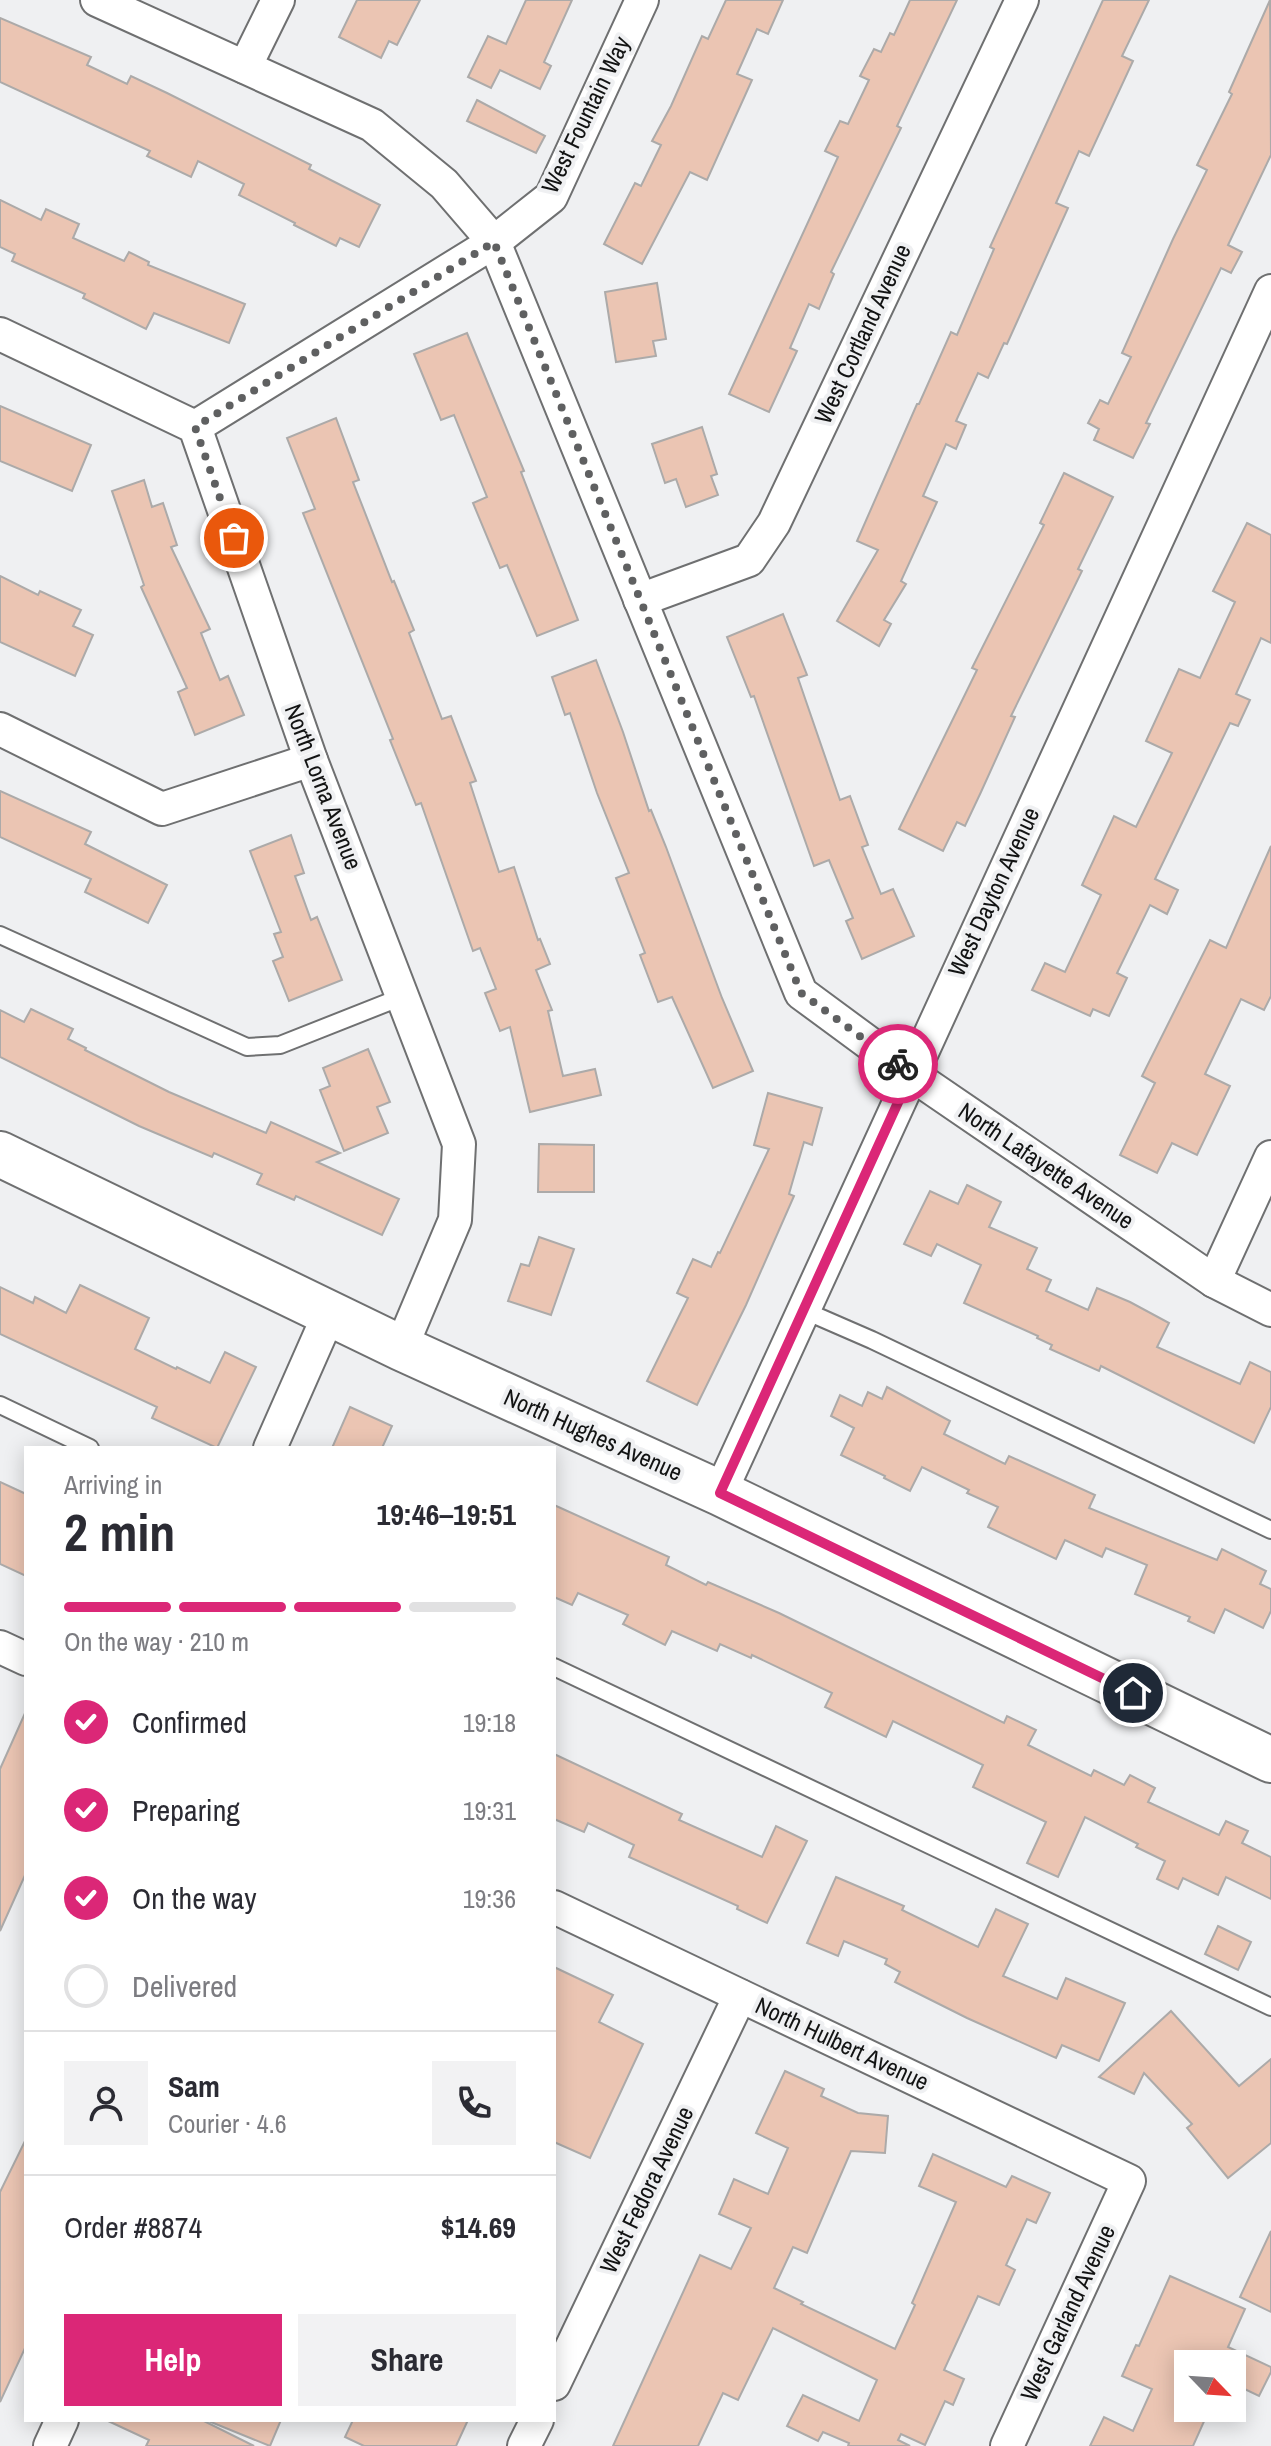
<!DOCTYPE html>
<meta charset="utf-8">
<style>
:root{--surface:#fff;--page:#f2f2f3;--text:#2b2b33;--muted:#7c7c81;--line:#e1e1e2;--accent:#db2777}
body{margin:0;font-family:"Archivo Narrow",sans-serif;background:var(--page);color:var(--text);height:100vh;display:flex;flex-direction:column;font-size:30px;white-space:nowrap}
*{box-sizing:border-box;margin:0}
p{font-size:26px;color:var(--muted)}
.icon{flex:none;width:44px;height:44px;fill:none;stroke:currentColor;stroke-width:2;stroke-linecap:round;stroke-linejoin:round}
.map{position:relative;flex:1;overflow:hidden}
.sheet{position:absolute;left:24px;top:1446px;width:532px;height:976px;display:flex;flex-direction:column;background:var(--surface);border-radius:0px;box-shadow:0 4px 20px #0003}
.sheet>*{flex:none}
.needle{width:52px;rotate:115deg}
.fabs{position:absolute;left:1174px;top:2350px;display:grid;gap:16px}
.fabs a{display:grid;place-items:center;width:72px;height:72px;border-radius:0px;background:var(--surface);box-shadow:0 4px 20px #0003;font-size:40px}
.pin{position:absolute;display:grid;place-items:center;width:68px;height:68px;color:#fff;margin:-34px;border:4px solid #fff;border-radius:50%;box-shadow:0 2px 8px #0007}
.courier{position:absolute;display:grid;place-items:center;width:80px;height:80px;margin:-40px;border:6px solid #db2777;border-radius:50%;background:#fff;color:#222;box-shadow:0 2px 10px #0007}
.headline em{font-style:normal;font-weight:800}
.headline div{display:flex;flex-direction:column-reverse}
.headline{display:flex;align-items:center;justify-content:space-between;height:136px;padding:0 40px}
h1{font-size:52px;font-weight:800;line-height:60px}
.bar{display:grid;grid-template-columns:repeat(4,1fr);gap:12px 8px;align-content:center;height:96px;padding:0 40px}
.bar i{height:10px;border-radius:6px;background:var(--line)}
.bar .on{background:var(--accent)}
.bar p{grid-column:span 4}
.line{display:flex;align-items:center;gap:20px;padding:0 40px;border-top:2px solid var(--line)}
.line div{flex:1}
.round{display:grid;place-items:center;flex:none;width:84px;height:84px;border-radius:0px;background:var(--page)}
ol{padding:0 40px;list-style:none}
li{display:flex;align-items:center;gap:24px;height:88px}
li p{margin-inline-start:auto}
li .icon{padding:8px;border-radius:50%;background:var(--accent);color:#fff;stroke-width:4}
li:last-child{color:var(--muted)}
li i{width:44px;height:44px;border:4px solid var(--line);border-radius:50%}
.primary-button{display:flex;gap:16px;margin-top:auto;padding:16px 40px}
.primary-button a{flex:1;height:92px;border-radius:0px;background:var(--accent);color:#fff;font-size:32px;font-weight:800;line-height:92px;text-align:center}
.primary-button a+a{background:var(--page);color:var(--text)}
.map>svg:first-child{display:block}
</style>
<div class="map">
<svg width="1271" height="2446" viewBox="0 0 1271 2446">
<rect width="100%" height="100%" fill="#eff0f2"/>
<g fill="#ebc5b3" stroke="#acaaa9" stroke-width="2">
<polygon points="357,0 420,0 397,45 389,41 381,58 339,37"/>
<polygon points="526,0 572,0 544,62 551,66 540,89 500,70 491,88 468,77 488,36 506,44"/>
<polygon points="726,0 783,0 768,34 757,29 737,74 752,80 707,180 690,172 642,264 604,244 635,183 641,186 661,145 652,141 671,106 702,36 708,39"/>
<polygon points="910,0 957,0 897,126 901,128 831,272 834,274 819,309 809,304 790,348 797,351 769,412 729,394 838,157 825,151 840,121 848,124 869,80 860,76 874,49 881,52 890,33 894,35"/>
<polygon points="1103,0 1149,0 1122,56 1133,61 1089,156 1079,151 1056,203 1068,208 1007,344 1004,343 988,378 978,373 956,421 966,425 956,449 946,444 923,496 937,502 901,581 906,584 884,620 891,624 879,646 837,621 878,550 857,541 917,404 919,404 951,332 957,335 994,249 990,247"/>
<polygon points="1270,0 1271,155 1228,245 1242,252 1231,273 1221,268 1146,423 1150,424 1133,458 1094,440 1099,429 1088,423 1100,400 1108,404 1131,357 1122,353 1173,239 1207,170 1197,165 1232,94 1229,92"/>
<polygon points="0,18 91,57 87,65 127,84 131,76 167,93 311,165 309,169 380,205 359,247 340,238 336,246 294,225 295,223 239,195 244,184 198,161 191,177 147,156 150,151 0,82"/>
<polygon points="477,100 545,136 536,153 467,121"/>
<polygon points="0,200 41,220 46,209 79,224 73,238 124,261 129,252 149,262 148,265 245,304 229,343 154,313 146,329 83,298 85,294 12,261 15,254 0,247"/>
<polygon points="657,283 666,339 653,341 656,356 616,362 605,292"/>
<polygon points="467,333 524,471 521,472 578,620 537,636 507,565 500,568 473,503 487,497 454,415 441,420 414,354"/>
<polygon points="0,406 91,445 72,491 0,461"/>
<polygon points="336,418 359,480 353,482 392,582 394,581 414,630 409,633 442,719 451,716 476,781 470,783 499,872 514,867 538,940 540,939 550,964 536,970 552,1010 548,1011 563,1076 595,1069 601,1095 530,1112 510,1027 500,1031 485,993 496,989 480,948 473,951 421,803 416,805 390,740 393,739 303,513 315,509 287,438"/>
<polygon points="702,427 717,474 711,476 718,495 686,507 676,479 665,483 652,444"/>
<polygon points="1064,473 1113,497 1078,569 1082,571 1011,716 1015,717 981,792 965,826 957,822 943,851 899,829 977,670 972,668 1044,525 1040,523"/>
<polygon points="144,480 152,507 163,503 177,545 171,547 210,629 201,633 220,680 228,676 244,715 195,735 178,692 187,688 141,587 144,585 112,491"/>
<polygon points="1247,523 1271,535 1271,643 1261,638 1236,694 1250,700 1238,726 1230,723 1155,879 1178,890 1167,914 1150,905 1117,973 1127,978 1109,1016 1093,1009 1090,1016 1032,990 1045,963 1065,972 1101,895 1082,885 1114,816 1136,827 1172,753 1146,741 1179,669 1200,678 1235,602 1213,591"/>
<polygon points="0,576 38,595 40,591 81,610 73,626 93,635 75,676 0,642"/>
<polygon points="783,614 807,675 798,678 840,800 850,796 868,845 862,847 881,894 893,889 914,936 862,959 846,921 853,918 829,860 814,866 754,696 751,697 727,637"/>
<polygon points="596,660 623,732 649,811 651,810 666,847 722,998 753,1071 713,1088 672,997 658,1002 640,955 645,953 616,878 629,873 597,793 570,713 565,715 552,677"/>
<polygon points="0,791 91,832 85,844 167,885 148,923 85,892 91,879 0,837"/>
<polygon points="291,835 304,873 295,876 311,920 317,917 342,980 289,1001 273,961 283,957 274,934 281,932 250,851"/>
<polygon points="1271,846 1271,996 1264,1010 1241,999 1205,1074 1230,1086 1197,1155 1172,1143 1157,1173 1120,1155 1155,1083 1142,1076 1210,940 1226,948"/>
<polygon points="31,1009 73,1029 68,1039 86,1048 85,1050 169,1092 266,1133 271,1122 340,1153 317,1162 399,1199 382,1235 296,1196 294,1200 257,1184 262,1174 214,1153 212,1157 139,1126 0,1057 0,1010 24,1022"/>
<polygon points="368,1049 390,1102 377,1107 388,1133 344,1151 320,1090 330,1086 323,1068"/>
<polygon points="768,1093 822,1108 812,1145 804,1142 789,1194 794,1196 746,1305 697,1405 647,1381 688,1298 677,1293 693,1259 711,1267 718,1252 720,1253 769,1149 754,1145"/>
<polygon points="539,1144 594,1145 594,1192 538,1192"/>
<polygon points="967,1185 1001,1202 989,1227 1037,1248 1027,1269 1051,1280 1046,1291 1088,1310 1097,1288 1130,1302 1169,1323 1157,1347 1240,1384 1250,1362 1271,1372 1271,1407 1254,1443 1101,1366 1099,1371 1050,1349 1052,1345 1037,1338 1038,1336 964,1303 981,1265 937,1244 931,1256 904,1244 930,1191 958,1204"/>
<polygon points="539,1237 574,1249 551,1315 508,1301 521,1264 529,1266"/>
<polygon points="80,1285 149,1318 135,1349 176,1369 177,1367 210,1383 225,1352 256,1367 217,1448 152,1418 157,1407 0,1334 0,1287 33,1303 35,1297 66,1313"/>
<polygon points="887,1387 950,1421 944,1434 1005,1464 1009,1456 1095,1495 1089,1508 1217,1560 1222,1549 1266,1571 1260,1584 1271,1589 1271,1611 1263,1628 1225,1609 1214,1633 1188,1621 1190,1617 1135,1594 1147,1565 1106,1548 1102,1557 1065,1540 1056,1559 988,1527 998,1507 967,1493 969,1490 922,1467 910,1491 884,1478 885,1476 841,1455 854,1428 831,1416 840,1395 862,1406 868,1392 882,1399"/>
<polygon points="350,1407 392,1426 382,1448 332,1448"/>
<polygon points="0,1482 26,1494 26,1576 0,1564"/>
<polygon points="554,1505 669,1557 666,1565 706,1585 708,1582 779,1613 1004,1723 1007,1716 1036,1730 1028,1745 1091,1776 1094,1770 1124,1785 1130,1775 1155,1788 1148,1802 1219,1835 1226,1821 1248,1831 1242,1843 1271,1857 1271,1899 1226,1877 1218,1895 1183,1878 1178,1889 1157,1879 1165,1861 1136,1847 1138,1844 1085,1817 1058,1877 1027,1863 1046,1822 973,1787 983,1765 893,1721 886,1737 825,1707 832,1693 752,1655 751,1658 720,1644 717,1651 672,1631 665,1645 623,1624 628,1615 578,1593 572,1605 554,1597"/>
<polygon points="26,1711 26,1873 0,1931 0,1769"/>
<polygon points="554,1754 682,1814 679,1820 762,1857 776,1826 807,1841 767,1923 737,1909 738,1906 629,1857 634,1845 588,1823 584,1832 554,1819"/>
<polygon points="836,1877 904,1906 902,1910 978,1947 996,1909 1028,1924 1003,1976 1057,1999 1066,1978 1125,2003 1099,2061 1062,2045 1056,2058 967,2018 895,1982 900,1972 885,1964 887,1959 844,1941 838,1956 807,1943"/>
<polygon points="1218,1926 1251,1942 1238,1970 1205,1954"/>
<polygon points="554,1967 613,1995 599,2022 643,2044 590,2158 554,2142"/>
<polygon points="1171,2011 1239,2086 1271,2059 1271,2143 1228,2178 1187,2128 1192,2124 1144,2073 1134,2094 1099,2077"/>
<polygon points="785,2071 824,2089 821,2096 858,2113 888,2116 885,2153 851,2151 807,2253 793,2247 774,2288 803,2302 801,2304 895,2349 915,2305 912,2303 956,2202 919,2186 933,2154 1006,2187 1012,2176 1050,2193 1036,2223 1027,2219 1006,2265 1015,2270 999,2305 978,2296 944,2370 964,2379 953,2405 945,2401 925,2445 901,2434 898,2440 910,2446 848,2446 849,2443 823,2432 818,2441 787,2426 803,2395 859,2421 877,2380 773,2328 738,2400 723,2393 698,2446 613,2446 700,2255 731,2269 751,2228 719,2214 734,2179 768,2194 788,2148 756,2133"/>
<polygon points="26,2139 26,2346 0,2402 0,2192"/>
<polygon points="1271,2231 1271,2312 1240,2297"/>
<polygon points="1170,2276 1245,2309 1228,2347 1271,2367 1271,2372 1259,2396 1232,2383 1232,2364 1188,2364 1188,2408 1210,2408 1193,2446 1090,2446 1104,2417 1133,2431 1152,2389 1122,2376 1136,2345 1139,2346"/>
<polygon points="106,2420 202,2420 254,2446 146,2446 149,2440"/>
<polygon points="206,2420 281,2420 270,2446"/>
<polygon points="353,2420 468,2420 456,2446 364,2446 345,2437"/>
</g>
<g fill="none" stroke-linecap="round" stroke-linejoin="round">
<defs>
<g id="lane">
<polyline points="0,935 247,1047 280,1045 404,996"/>
<polyline points="803,1310 872,1340 1271,1530"/>
<polyline points="0,1405 90,1448"/>
<polyline points="554,1667 1271,2007"/>
</g>
<g id="street">
<polyline points="97,0 372,125 444,184 494,242 801,993 911,1074 1214,1281 1271,1310"/>
<polyline points="245,67 278,0"/>
<polyline points="0,334 195,427 311,760 459,1144 455,1220 401,1348"/>
<polyline points="195,427 494,242 551,197 642,0"/>
<polyline points="640,600 749,560 774,523 1022,0"/>
<polyline points="0,729 162,809 311,760"/>
<polyline points="1214,1281 1271,1157"/>
<polyline points="270,1448 330,1312"/>
<polyline points="720,1493 1271,291"/>
<polyline points="0,1647 26,1659"/>
<polyline points="554,1907 1129,2181 1007,2446"/>
<polyline points="554,2384 740,1996"/>
<polyline points="50,2446 62,2420"/>
<polyline points="524,2446 537,2420"/>
</g>
<polyline id="secondary" points="0,1154 401,1348 720,1493 1271,1760"/>
</defs>
<use href="#lane" stroke="#6f7071" stroke-width="20"/>
<use href="#street" stroke="#6f7071" stroke-width="36"/>
<use href="#secondary" stroke="#6f7071" stroke-width="48"/>
<use href="#lane" stroke="#fff" stroke-width="16"/>
<use href="#street" stroke="#fff" stroke-width="32"/>
<use href="#secondary" stroke="#fff" stroke-width="44"/>
</g>
<g fill="none" stroke-linecap="round" stroke-linejoin="round">
<polyline stroke="#5f6061" stroke-width="8" stroke-dasharray="0 14.4" points="234,538 195,427 494,242 801,993 898,1064"/>
<polyline stroke="#db2777" stroke-width="10" points="898,1064 911,1074 720,1493 1133,1693"/>
</g>
<g text-anchor="middle" stroke-width="8" stroke-linejoin="round" paint-order="stroke">
<g font-size="24" fill="#121313" stroke="#eff0f2">
<text transform="translate(586 115) rotate(-64)" y="8">West Fountain Way</text>
<text transform="translate(863 334) rotate(-65)" y="8">West Cortland Avenue</text>
<text transform="translate(323 787) rotate(69)" y="8">North Lorna Avenue</text>
<text transform="translate(994 892) rotate(-65)" y="8">West Dayton Avenue</text>
<text transform="translate(1046 1166) rotate(34)" y="8">North Lafayette Avenue</text>
<text transform="translate(593 1435) rotate(24)" y="8">North Hughes Avenue</text>
<text transform="translate(842 2044) rotate(25)" y="8">North Hulbert Avenue</text>
<text transform="translate(647 2190) rotate(-64)" y="8">West Fedora Avenue</text>
<text transform="translate(1068 2313) rotate(-65)" y="8">West Garland Avenue</text>
</g>
</g>
</svg>
<div class="fabs">
<a><svg class="needle" viewBox="-14 -14 28 28"><path d="M0-13l5 13h-10z" fill="#e53935"/><path d="M0 13l5-13h-10z" fill="#7c7c81"/></svg></a>
</div>
<div class="pin" style="left:234px;top:538px;background:#ea580c"><svg class="icon" aria-label="bag" viewBox="0 0 24 24"><path d="M5 8h14l-1 12H6zM9 8a3 3 0 0 1 6 0"/></svg></div>
<div class="pin" style="left:1133px;top:1693px;background:#1f2937"><svg class="icon" aria-label="home" viewBox="0 0 24 24"><path d="M3 11l9-7 9 7M6 9v11h12V9"/></svg></div>
<div class="courier" style="left:898px;top:1064px"><svg class="icon" aria-label="bike" viewBox="0 0 24 24"><circle cx="6" cy="16" r="4"/><circle cx="18" cy="16" r="4"/><path d="M6 16l4-8h5l3 8M10 8l3 8H6M13 5h3"/></svg></div>
<section class="sheet">
<div class="headline"><div><h1>2 min</h1><p>Arriving in</p></div><em>19:46–19:51</em></div>
<div class="bar"><i class="on"></i><i class="on"></i><i class="on"></i><i></i><p>On the way · 210 m</p></div>
<ol>
<li><svg class="icon" aria-label="check" viewBox="0 0 24 24"><path d="M5 12l5 5 9-10"/></svg>Confirmed<p>19:18</p></li>
<li><svg class="icon" aria-label="check" viewBox="0 0 24 24"><path d="M5 12l5 5 9-10"/></svg>Preparing<p>19:31</p></li>
<li><svg class="icon" aria-label="check" viewBox="0 0 24 24"><path d="M5 12l5 5 9-10"/></svg>On the way<p>19:36</p></li>
<li><i></i>Delivered</li>
</ol>
<div class="line" style="height:144px"><a class="round"><svg class="icon" aria-label="person" viewBox="0 0 24 24"><circle cx="12" cy="8" r="4"/><path d="M4 21q1-7 8-7t8 7"/></svg></a><div><b>Sam</b><p>Courier · 4.6</p></div><a class="round"><svg class="icon" aria-label="phone" viewBox="0 0 24 24"><path d="M5 4h4l2 5-3 2q2 4 5 5l2-3 5 2v4C11 20 4 13 5 4z"/></svg></a></div>
<div class="line" style="height:104px"><div>Order #8874</div><b>$14.69</b></div>
<div class="primary-button"><a>Help</a><a>Share</a></div>
</section>
</div>
